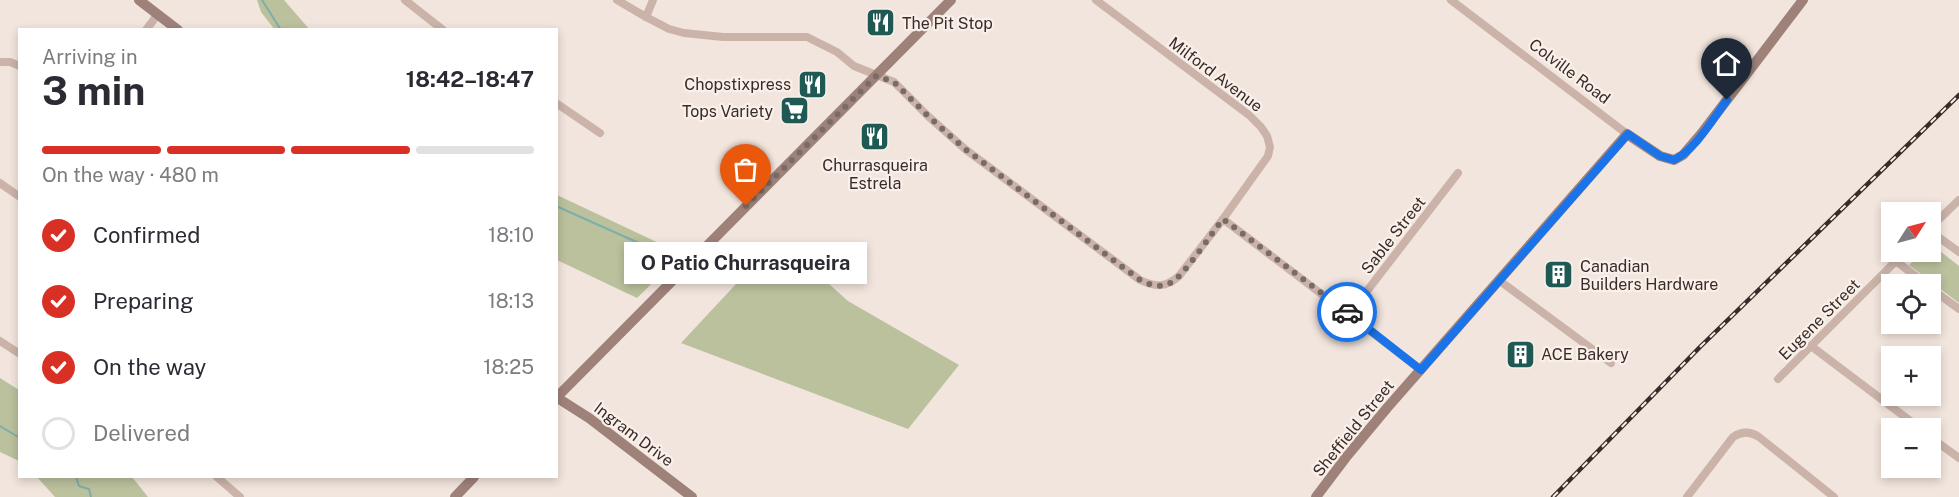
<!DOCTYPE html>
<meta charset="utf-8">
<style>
:root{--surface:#fff;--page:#f2f2f3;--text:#2b2b33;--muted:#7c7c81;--line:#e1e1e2;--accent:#d93025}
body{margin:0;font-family:"Public Sans",sans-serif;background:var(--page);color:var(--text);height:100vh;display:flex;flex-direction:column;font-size:22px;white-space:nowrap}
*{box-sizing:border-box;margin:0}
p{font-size:20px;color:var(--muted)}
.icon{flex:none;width:33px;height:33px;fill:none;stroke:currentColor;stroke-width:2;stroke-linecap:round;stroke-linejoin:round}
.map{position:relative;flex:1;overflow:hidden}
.details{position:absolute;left:18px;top:28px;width:540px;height:450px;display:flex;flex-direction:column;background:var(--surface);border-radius:0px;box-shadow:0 3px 9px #0003}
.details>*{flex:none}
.needle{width:39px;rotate:54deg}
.controls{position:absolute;left:1881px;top:202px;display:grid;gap:12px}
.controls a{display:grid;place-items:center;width:60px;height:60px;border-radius:0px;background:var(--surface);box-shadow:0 3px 9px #0003;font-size:30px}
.pin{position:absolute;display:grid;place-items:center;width:51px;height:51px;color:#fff;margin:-62px -26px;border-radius:50% 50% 50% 0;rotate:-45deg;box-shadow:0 0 6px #0007}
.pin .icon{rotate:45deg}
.courier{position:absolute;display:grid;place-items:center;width:60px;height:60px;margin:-30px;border:4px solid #1a73e8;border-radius:50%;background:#fff;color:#222;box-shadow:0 2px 8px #0007}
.bubble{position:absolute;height:42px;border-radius:0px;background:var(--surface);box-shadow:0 3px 9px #0003;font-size:20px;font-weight:700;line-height:42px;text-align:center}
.summary em{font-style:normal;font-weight:700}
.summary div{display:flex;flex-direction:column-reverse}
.summary{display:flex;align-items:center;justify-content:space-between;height:102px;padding:0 24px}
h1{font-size:39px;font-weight:700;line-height:45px}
.bar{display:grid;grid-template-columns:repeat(4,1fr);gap:9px 6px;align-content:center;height:72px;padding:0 24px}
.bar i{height:8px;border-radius:4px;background:var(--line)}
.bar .active{background:var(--accent)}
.bar p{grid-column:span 4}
ol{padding:0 24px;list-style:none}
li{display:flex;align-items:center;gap:18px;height:66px}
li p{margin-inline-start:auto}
li .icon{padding:6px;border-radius:50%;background:var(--accent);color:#fff;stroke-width:4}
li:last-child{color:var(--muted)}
li i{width:33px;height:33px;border:3px solid var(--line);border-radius:50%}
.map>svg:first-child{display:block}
</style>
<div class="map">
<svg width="1959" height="497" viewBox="0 0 1959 497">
<rect width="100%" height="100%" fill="#f2e5dd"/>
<g fill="#bbc19d">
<polygon points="257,0 284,0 310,30 275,30 261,12"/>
<polygon points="556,195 557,195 682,254 637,298 557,260"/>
<polygon points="1931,244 1959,266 1959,303 1909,265 1923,252 1930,252"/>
<polygon points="765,253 799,257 848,301 959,365 908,429 681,343"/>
<polygon points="0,378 19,390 19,461 0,452"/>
<polygon points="37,477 132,477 148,497 55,497"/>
</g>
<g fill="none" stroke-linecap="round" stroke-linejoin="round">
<g stroke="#7cafaa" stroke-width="2">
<polyline points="262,0 281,30"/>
<polyline points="556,206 650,248"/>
<polyline points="0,426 20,438"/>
<polyline points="76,477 79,486 89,489 91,497"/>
</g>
<g stroke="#cbb3a9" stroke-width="8">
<polyline points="405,0 443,30"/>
<path d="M 617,0 L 646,17 L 669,29 L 684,33 L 723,37 L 807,37 L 837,52 L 854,66 L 894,82 L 929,117 L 965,149 L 1140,280 C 1155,287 1166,288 1179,276 L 1223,219 L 1268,156 L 1270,147 L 1267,136 L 1261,127 L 1249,115 L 1096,0"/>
<polyline points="1451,0 1627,134"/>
<polyline points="646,17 653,0"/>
<polyline points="146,30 158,14"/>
<polyline points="0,62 10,62 20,66"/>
<polyline points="556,103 600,133"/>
<polyline points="0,183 20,197"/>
<polyline points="1223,219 1421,370"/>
<polyline points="1930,228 1959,200"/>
<polyline points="1930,231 1959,252"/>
<polyline points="1896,261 1927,285"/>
<polyline points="1500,281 1611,363"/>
<polyline points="1930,288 1959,309"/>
<polyline points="1348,313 1360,300 1458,173"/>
<polyline points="0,341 20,354"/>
<polyline points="1811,346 1921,429"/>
<polyline points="1778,379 1905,252"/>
<polyline points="1930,437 1959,458"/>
<polyline points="217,477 240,497"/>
<path d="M 1687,497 L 1733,437 C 1742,431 1750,431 1759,437 L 1834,497"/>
</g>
<g stroke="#9e827a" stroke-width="10">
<polyline points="139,0 178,30"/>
<polyline points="556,397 589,418 692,497"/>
<polyline points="556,398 951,0"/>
<polyline points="455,497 474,477"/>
<polyline points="1316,497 1347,456 1387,408 1627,134 1660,156 1674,160 1683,155 1701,134 1803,0"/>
</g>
<defs>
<polyline id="rail" points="1553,497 1700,347 1959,95"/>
</defs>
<use href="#rail" stroke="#382b29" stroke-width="4.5"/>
<use href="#rail" stroke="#faf0ea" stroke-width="2" stroke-dasharray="7" stroke-linecap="butt"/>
</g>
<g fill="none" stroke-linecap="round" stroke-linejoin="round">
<path stroke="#796c68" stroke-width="6" stroke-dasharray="0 10.8" d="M 746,206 L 876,76 L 894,82 L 929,117 L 965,149 L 1140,280 C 1150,285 1161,289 1172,282 C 1185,274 1212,233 1223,219 L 1347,312"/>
<path stroke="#1a73e8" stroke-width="8" d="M 1347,312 L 1421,370 L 1628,134 L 1660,156 L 1674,160 C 1696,149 1712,120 1727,100"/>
</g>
<defs>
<symbol id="restaurant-square" viewBox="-11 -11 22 22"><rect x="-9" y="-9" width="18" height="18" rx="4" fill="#1e5954" stroke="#faf0ea"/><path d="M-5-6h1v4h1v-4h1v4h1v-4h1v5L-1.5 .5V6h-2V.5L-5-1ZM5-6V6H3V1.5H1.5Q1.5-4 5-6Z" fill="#fff"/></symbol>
<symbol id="supermarket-square" viewBox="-11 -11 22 22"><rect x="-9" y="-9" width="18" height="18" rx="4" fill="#1e5954" stroke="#faf0ea"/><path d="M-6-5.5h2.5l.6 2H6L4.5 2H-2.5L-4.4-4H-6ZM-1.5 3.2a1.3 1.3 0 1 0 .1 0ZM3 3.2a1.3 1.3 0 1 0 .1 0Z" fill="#fff"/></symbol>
<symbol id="building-square" viewBox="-11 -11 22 22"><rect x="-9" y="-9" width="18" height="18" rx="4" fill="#1e5954" stroke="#faf0ea"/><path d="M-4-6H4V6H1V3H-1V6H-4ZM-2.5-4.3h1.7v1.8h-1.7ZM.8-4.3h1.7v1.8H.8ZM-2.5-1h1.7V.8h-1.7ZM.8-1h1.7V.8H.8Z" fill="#fff"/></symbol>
</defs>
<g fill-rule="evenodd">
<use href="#restaurant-square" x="864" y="6" width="33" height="33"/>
<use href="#restaurant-square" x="796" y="68" width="33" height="33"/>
<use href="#supermarket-square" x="778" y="94" width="33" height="33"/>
<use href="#restaurant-square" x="858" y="120" width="33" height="33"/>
<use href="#building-square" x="1542" y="258" width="33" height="33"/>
<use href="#building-square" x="1504" y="338" width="33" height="33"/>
</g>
<g text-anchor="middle" stroke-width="4.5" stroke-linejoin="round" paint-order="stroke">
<g font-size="16" fill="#382b29" stroke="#faf0ea" text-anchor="start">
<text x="902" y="29">The Pit Stop</text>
<text x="791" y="90" text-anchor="end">Chopstixpress</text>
<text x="773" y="117" text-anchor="end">Tops Variety</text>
<text x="875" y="171" text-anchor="middle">Churrasqueira<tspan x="875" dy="18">Estrela</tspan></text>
<text x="1580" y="272">Canadian<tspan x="1580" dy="18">Builders Hardware</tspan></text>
<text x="1541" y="360">ACE Bakery</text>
</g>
<g font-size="16" fill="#382b29" stroke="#faf0ea">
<text transform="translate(1570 71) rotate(37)" y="6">Colville Road</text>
<text transform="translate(1216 74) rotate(37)" y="6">Milford Avenue</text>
<text transform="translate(1393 235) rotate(-52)" y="6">Sable Street</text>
<text transform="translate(1819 319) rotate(-45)" y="6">Eugene Street</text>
<text transform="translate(1353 428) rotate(-51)" y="6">Sheffield Street</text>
<text transform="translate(634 434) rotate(37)" y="6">Ingram Drive</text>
</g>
</g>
</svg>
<div class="controls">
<a><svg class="needle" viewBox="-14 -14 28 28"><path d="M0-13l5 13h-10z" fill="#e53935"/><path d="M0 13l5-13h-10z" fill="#7c7c81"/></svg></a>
<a><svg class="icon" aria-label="locate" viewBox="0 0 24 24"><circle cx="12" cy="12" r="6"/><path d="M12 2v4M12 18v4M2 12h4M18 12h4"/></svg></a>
<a>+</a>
<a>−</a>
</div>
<div class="pin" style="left:746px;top:206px;background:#ea580c"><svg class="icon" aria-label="bag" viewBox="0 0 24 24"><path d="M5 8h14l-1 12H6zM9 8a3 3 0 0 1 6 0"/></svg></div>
<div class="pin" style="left:1727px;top:100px;background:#1f2937"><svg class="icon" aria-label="home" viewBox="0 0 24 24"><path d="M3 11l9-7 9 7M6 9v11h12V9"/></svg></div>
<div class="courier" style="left:1347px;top:312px"><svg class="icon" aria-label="car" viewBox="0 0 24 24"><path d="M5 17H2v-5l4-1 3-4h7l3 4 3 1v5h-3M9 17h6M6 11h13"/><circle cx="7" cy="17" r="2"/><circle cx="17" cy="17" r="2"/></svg></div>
<div class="bubble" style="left:624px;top:242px;width:243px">O Patio Churrasqueira</div>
<section class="details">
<div class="summary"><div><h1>3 min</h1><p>Arriving in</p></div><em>18:42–18:47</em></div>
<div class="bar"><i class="active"></i><i class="active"></i><i class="active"></i><i></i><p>On the way · 480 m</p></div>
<ol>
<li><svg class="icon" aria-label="check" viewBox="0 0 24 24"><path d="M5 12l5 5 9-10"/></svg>Confirmed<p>18:10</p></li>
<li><svg class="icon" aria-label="check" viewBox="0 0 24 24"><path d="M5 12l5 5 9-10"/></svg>Preparing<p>18:13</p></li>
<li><svg class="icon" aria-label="check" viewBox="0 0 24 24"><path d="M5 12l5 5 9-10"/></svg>On the way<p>18:25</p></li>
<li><i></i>Delivered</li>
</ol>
</section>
</div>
